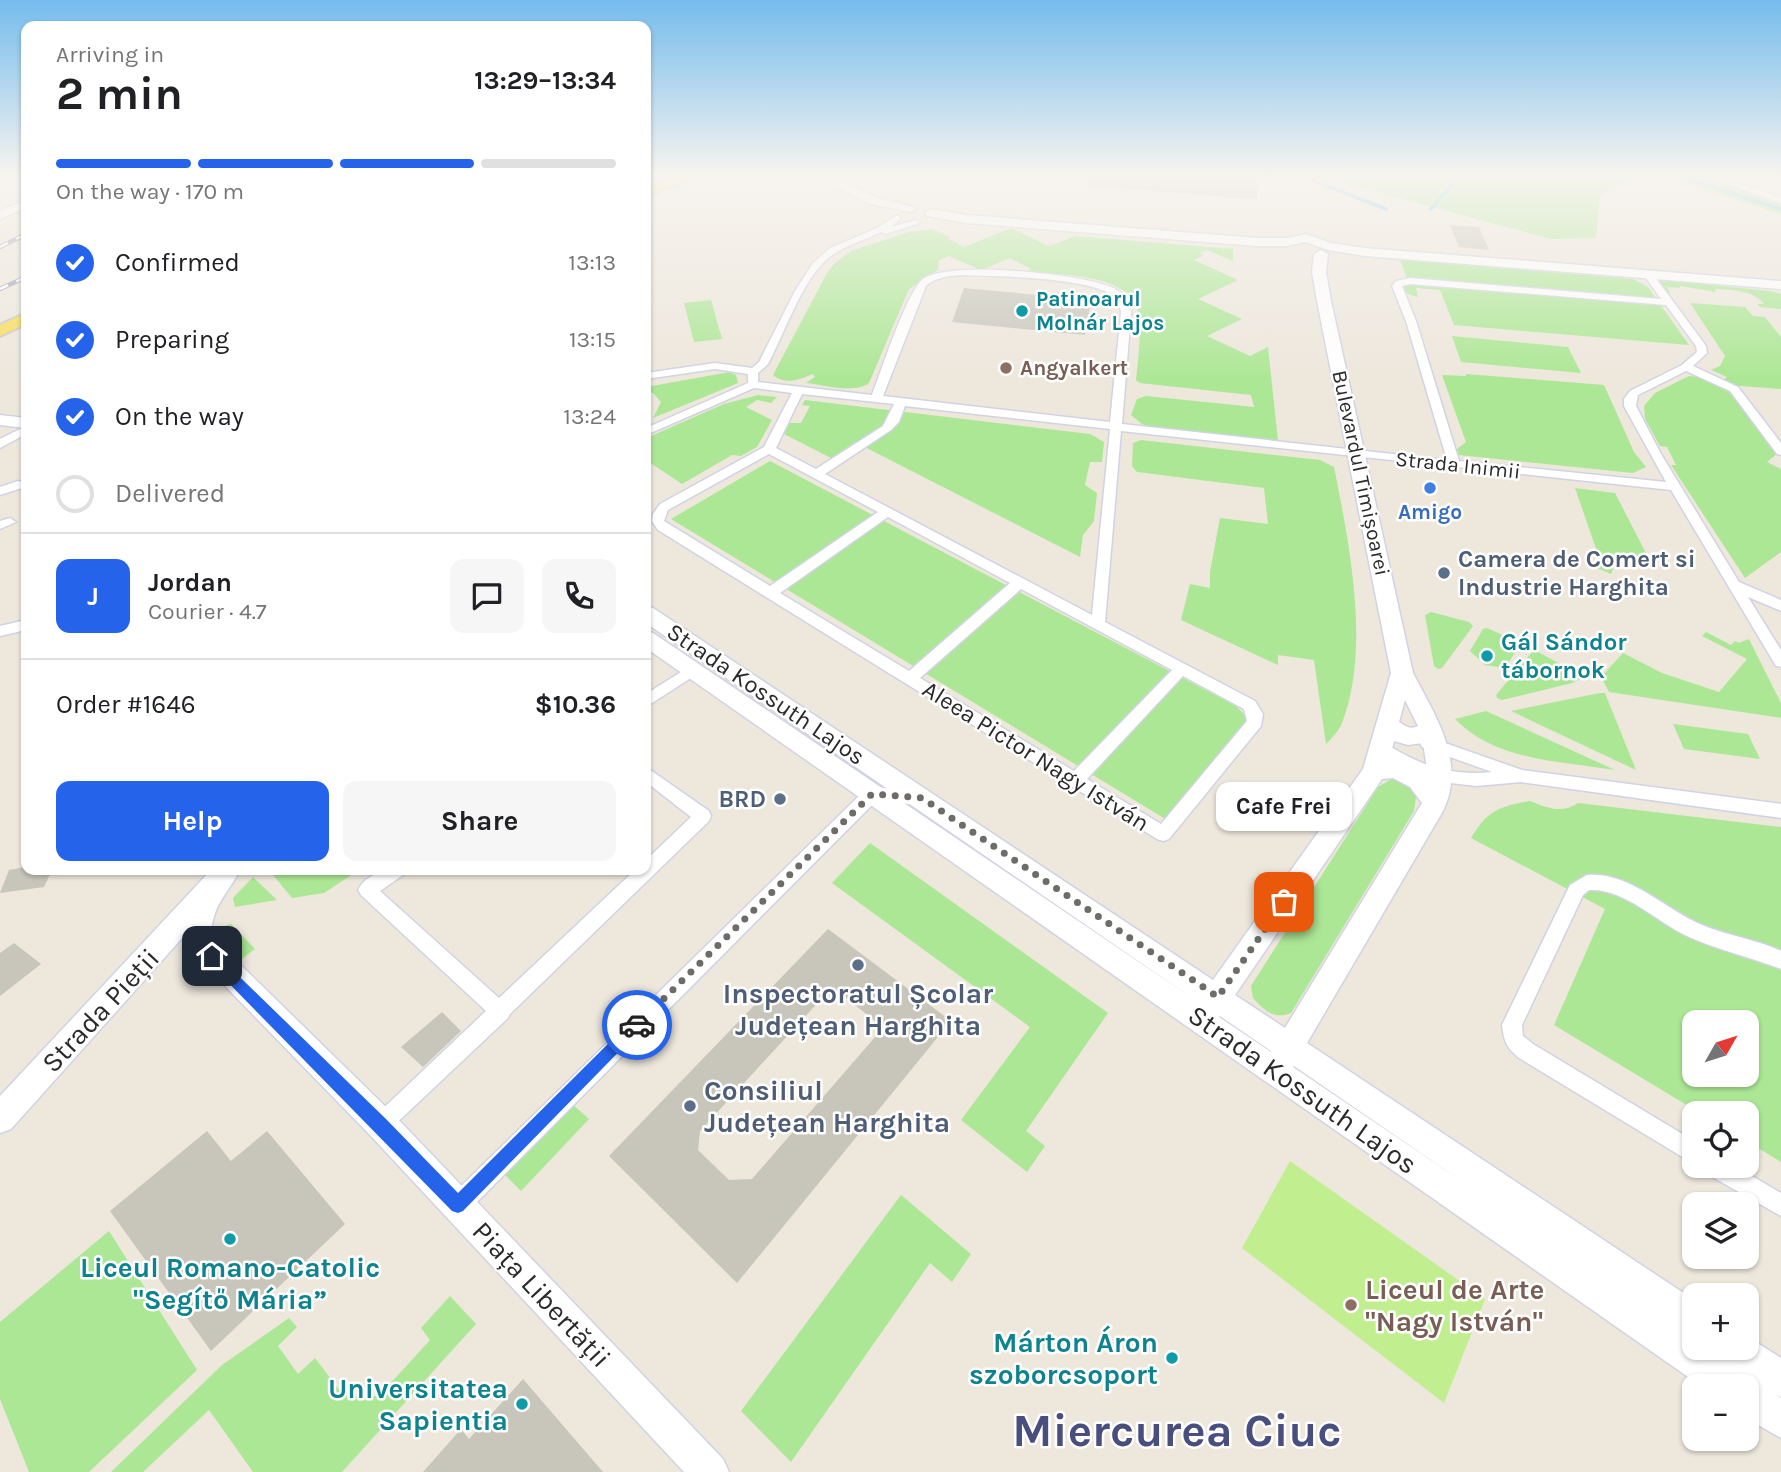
<!DOCTYPE html>
<meta charset="utf-8">
<style>
:root{--surface:#fff;--page:#f6f6f6;--text:#202124;--muted:#757577;--line:#e0e0e0;--accent:#2563eb}
body{margin:0;font-family:Karla,sans-serif;background:var(--page);color:var(--text);height:100vh;display:flex;flex-direction:column;font-size:26px;white-space:nowrap}
*{box-sizing:border-box;margin:0}
p{font-size:23px;color:var(--muted)}
.icon{flex:none;width:38px;height:38px;fill:none;stroke:currentColor;stroke-width:2;stroke-linecap:round;stroke-linejoin:round}
.map{position:relative;flex:1;overflow:hidden}
.sheet{position:absolute;left:21px;top:21px;width:630px;height:854px;display:flex;flex-direction:column;background:var(--surface);border-radius:14px;box-shadow:0 2px 5px #0004}
.sheet>*{flex:none}
.needle{width:46px;rotate:51deg}
.buttons{position:absolute;left:1682px;top:1010px;display:grid;gap:14px}
.buttons a{display:grid;place-items:center;width:77px;height:77px;border-radius:14px;background:var(--surface);box-shadow:0 2px 5px #0004;font-size:35px}
.pin{position:absolute;display:grid;place-items:center;width:60px;height:60px;color:#fff;margin:-30px;border-radius:14px;box-shadow:0 4px 10px #0006}
.courier{position:absolute;display:grid;place-items:center;width:70px;height:70px;margin:-35px;border:5px solid #2563eb;border-radius:50%;background:#fff;color:#222;box-shadow:0 2px 9px #0007}
.bubble{position:absolute;height:49px;border-radius:14px;background:var(--surface);box-shadow:0 2px 5px #0004;font-size:23px;font-weight:700;line-height:49px;text-align:center}
.headline em{font-style:normal;font-weight:700}
.headline div{display:flex;flex-direction:column-reverse}
.headline{display:flex;align-items:center;justify-content:space-between;height:119px;padding:0 35px}
h1{font-size:46px;font-weight:700;line-height:52px}
.bar{display:grid;grid-template-columns:repeat(4,1fr);gap:10px 7px;align-content:center;height:84px;padding:0 35px}
.bar i{height:9px;border-radius:5px;background:var(--line)}
.bar .selected{background:var(--accent)}
.bar p{grid-column:span 4}
.line{display:flex;align-items:center;gap:18px;padding:0 35px;border-top:2px solid var(--line)}
.line div{flex:1}
.round{display:grid;place-items:center;flex:none;width:74px;height:74px;border-radius:14px;background:var(--page)}
ol{padding:0 35px;list-style:none}
li{display:flex;align-items:center;gap:21px;height:77px}
li p{margin-inline-start:auto}
li .icon{padding:7px;border-radius:50%;background:var(--accent);color:#fff;stroke-width:4}
li:last-child{color:var(--muted)}
li i{width:38px;height:38px;border:4px solid var(--line);border-radius:50%}
.action{display:flex;gap:14px;margin-top:auto;padding:14px 35px}
.action a{flex:1;height:80px;border-radius:14px;background:var(--accent);color:#fff;font-size:28px;font-weight:700;line-height:80px;text-align:center}
.action a+a{background:var(--page);color:var(--text)}
.map>svg:first-child{display:block}
</style>
<div class="map">
<svg width="1781" height="1472" viewBox="0 0 1781 1472">
<rect width="100%" height="100%" fill="#ede7dc"/>
<g fill="#ace795" fill-rule="evenodd">
<polygon points="1310,174 1646,174 1600,195 1596,238 1551,239"/>
<polygon points="1656,174 1697,174 1781,200 1781,214"/>
<path d="M 1011,228 L 1049,246 L 1075,236 L 1233,249 L 1233,261 L 1207,250 L 1199,253 L 1204,255 L 1194,260 L 1238,280 L 1198,299 L 1242,319 L 1207,336 L 1250,356 L 1268,347 L 1278,441 L 1151,427 L 1142,424 L 1131,415 L 1137,399 L 1146,396 L 1254,407 L 1251,395 L 1140,383 L 1136,380 C 1138,366 1142,322 1138,310 C 1128,273 1058,275 1027,272 L 1031,269 L 1010,258 L 981,270 L 949,256 L 939,260 L 938,270 L 909,289 L 869,383 C 854,394 825,385 806,383 L 815,377 L 813,374 C 798,380 786,385 773,375 L 827,273 L 835,263 L 851,251 L 908,232 L 932,229 L 951,237 L 949,239 L 964,247 Z"/>
<polygon points="1400,260 1633,279 1648,287 1689,345 1454,325 1440,290 1416,288 1418,297 1405,293 1402,286 1409,283"/>
<path d="M 1660,280 L 1771,291 L 1781,294 L 1781,309 L 1760,307 L 1757,304 L 1764,304 C 1753,290 1733,290 1715,289 L 1716,292 L 1680,286 L 1680,288 L 1667,287 L 1670,293 L 1666,293 L 1658,282 Z"/>
<polygon points="711,300 722,339 694,342 684,303"/>
<polygon points="1690,303 1745,307 1753,316 1765,317 1781,337 1781,389 1730,385 1722,381 1727,377 1711,370 1720,366 1725,356"/>
<polygon points="1452,336 1568,347 1581,373 1461,362"/>
<polygon points="730,372 736,375 738,383 653,418 661,402 653,393 646,391 646,387"/>
<polygon points="1466,374 1604,385 1634,452 1646,467 1633,473 1459,455 1457,449 1466,442 1442,375 1466,376"/>
<path d="M 1689,376 C 1732,378 1754,422 1778,453 L 1767,462 L 1781,469 L 1781,552 L 1745,578 L 1671,465 L 1676,465 L 1667,447 L 1660,446 L 1645,419 L 1644,406 L 1655,393 Z"/>
<polygon points="758,395 777,397 771,403 757,400 746,407 772,420 757,447 741,456 732,455 682,484 646,460 646,450 651,446 651,436 724,404"/>
<polygon points="805,400 1090,434 1104,442 1102,462 1090,462 1085,485 1097,493 1094,521 1083,535 1080,557 855,442 831,458 784,434 790,423 801,423 810,406 802,405"/>
<path d="M 1141,440 L 1320,460 L 1334,467 C 1349,543 1371,648 1342,723 C 1339,731 1332,738 1326,744 L 1314,660 L 1278,655 L 1278,665 L 1181,620 L 1190,584 L 1210,588 L 1210,572 L 1220,518 L 1268,524 L 1264,488 L 1137,472 L 1132,466 L 1133,443 Z"/>
<polygon points="770,461 1236,706 1244,714 1247,724 1172,823 671,519"/>
<polygon points="1575,488 1615,493 1648,557 1645,565 1618,556 1611,574 1597,568 1600,560"/>
<polygon points="1431,612 1469,622 1473,626 1442,668 1438,669 1434,666 1425,615"/>
<polygon points="1487,628 1521,643 1505,668 1485,665 1470,651 1483,629"/>
<polygon points="1706,632 1731,645 1735,641 1739,643 1749,639 1781,703 1781,718 1609,692 1601,677 1623,653 1662,673 1719,692 1747,659 1702,636"/>
<polygon points="1532,652 1538,652 1584,677 1572,683 1502,700 1497,698 1496,695"/>
<polygon points="1600,693 1605,693 1636,770 1511,711"/>
<path d="M 1486,711 L 1615,770 C 1561,761 1495,761 1455,719 Z"/>
<polygon points="1673,724 1748,734 1760,759 1684,749"/>
<path d="M 1396,776 L 1417,791 L 1414,811 L 1291,1013 C 1274,1020 1264,1010 1253,998 L 1251,986 L 1378,787 Z"/>
<path d="M 1530,801 C 1547,808 1562,814 1578,803 L 1781,827 L 1781,1162 L 1747,1141 L 1746,1113 L 1700,1113 L 1554,1025 L 1605,909 L 1471,838 C 1488,810 1498,807 1530,801 ZM 1694,1022 L 1746,1022 L 1746,1074 L 1694,1074 Z"/>
<polygon points="870,843 1108,1013 1026,1131 1045,1146 1027,1172 961,1120 1030,1027 832,883"/>
<polygon points="269,870 359,870 324,893 292,898"/>
<polygon points="253,877 277,900 235,907 233,898"/>
<polygon points="231,924 255,949 242,959 216,929"/>
<polygon points="571,1103 589,1119 521,1191 503,1173"/>
<polygon points="901,1195 971,1254 952,1282 930,1263 791,1462 741,1411"/>
<polygon points="109,1231 197,1370 89,1472 29,1472 0,1399 0,1322"/>
<polygon points="450,1296 476,1324 342,1472 253,1472 209,1410 143,1472 111,1472 222,1365 289,1318 297,1327 278,1346 298,1374 315,1358 343,1395 379,1396 430,1340 421,1328"/>
</g>
<polygon fill="#c1ef90" points="1290,1161 1485,1299 1444,1403 1242,1248"/>
<g fill="none" stroke-linecap="round" stroke-linejoin="round">
<g stroke="#69c7f5" stroke-width="3.5">
<polyline points="1296,174 1386,209"/>
<polyline points="1671,174 1781,209"/>
<polyline points="1431,209 1462,174"/>
</g>
</g>
<g fill="#c8c5ba" fill-rule="evenodd">
<polygon points="1090,174 1255,174 1258,199 1090,186"/>
<polygon points="1450,225 1479,227 1489,250 1459,247"/>
<polygon points="964,288 1091,300 1085,335 952,322"/>
<polygon points="26,867 26,870 52,870 44,887 0,893 9,870"/>
<path d="M 828,929 L 951,1021 L 737,1283 L 609,1156 ZM 841,994 L 874,1020 L 876,1036 L 752,1179 L 729,1180 L 698,1150 L 700,1131 L 824,996 Z"/>
<polygon points="14,943 41,964 0,996 0,953"/>
<polygon points="442,1012 461,1031 423,1067 401,1047"/>
<polygon points="207,1131 231,1161 267,1131 345,1224 211,1351 110,1211"/>
<polygon points="523,1379 603,1472 423,1472 461,1429 469,1439"/>
</g>
<g fill="none" stroke-linecap="round" stroke-linejoin="round">
<defs>
<g id="street">
<polygon points="1700,174 1711,174 1781,197 1781,203"/>
<path d="M 897,215 L 901,218 L 891,227 L 916,220 L 920,223 L 885,234 L 881,232 C 864,241 842,246 827,259 C 801,283 785,332 768,364 L 758,373 L 758,382 L 872,395 C 881,372 907,291 923,279 C 948,260 1091,274 1117,290 C 1125,295 1129,304 1131,312 L 1122,424 L 1447,460 L 1406,321 L 1392,286 L 1396,281 L 1410,278 L 1661,299 L 1644,275 L 1652,273 L 1706,346 L 1707,353 L 1693,366 L 1738,387 L 1781,443 L 1781,455 L 1777,454 L 1730,391 L 1686,371 L 1638,395 L 1636,406 L 1661,454 L 1739,582 L 1781,600 L 1781,611 L 1748,597 L 1781,650 L 1781,667 L 1776,666 L 1671,490 L 1121,431 L 1105,622 L 1255,701 L 1263,714 L 1261,726 L 1169,839 L 1163,841 L 1157,839 L 658,530 L 652,521 L 653,514 L 660,504 L 764,447 L 792,393 L 754,388 L 646,435 L 646,428 L 748,383 L 748,374 L 715,369 L 646,379 L 646,373 L 715,363 L 752,368 L 759,362 L 795,291 L 813,263 L 830,248 L 877,228 ZM 993,276 C 1018,277 1097,280 1114,297 C 1118,301 1120,307 1121,312 L 1110,422 L 883,396 L 926,286 C 942,271 972,276 993,276 ZM 1410,284 L 1666,305 L 1696,346 L 1697,352 L 1682,365 L 1630,391 L 1624,399 L 1624,406 L 1666,482 L 1459,461 L 1416,321 L 1402,286 ZM 802,394 L 894,404 L 883,426 L 816,469 L 776,448 ZM 905,406 L 1110,429 L 1092,615 L 825,474 L 891,430 L 899,422 ZM 769,454 L 878,512 L 770,586 L 664,521 L 668,510 ZM 888,517 L 1010,583 L 909,671 L 780,593 ZM 1021,589 L 1172,670 L 1074,771 L 920,678 ZM 1183,676 L 1244,709 L 1247,721 L 1161,824 L 1087,779 Z"/>
<polygon points="26,426 26,434 0,448 0,439"/>
<polygon points="18,481 22,482 22,488 0,495 0,487"/>
<polygon points="10,518 16,522 0,529 0,521"/>
<polygon points="26,620 26,630 0,636 0,626"/>
<polygon points="692,665 697,666 699,670 697,674 646,707 646,694"/>
<path d="M 1385,737 L 1391,739 L 1393,743 L 1391,747 C 1424,767 1453,776 1492,772 L 1422,747 L 1420,743 L 1422,739 L 1428,737 L 1522,770 L 1781,804 L 1781,818 L 1521,782 L 1476,786 L 1442,782 L 1406,772 L 1375,752 L 1373,748 L 1379,739 Z"/>
<path d="M 646,767 L 709,811 L 711,816 L 709,821 L 510,1014 L 508,1018 L 388,1131 L 381,1135 L 374,1131 L 370,1124 L 374,1117 L 486,1011 L 361,895 L 358,890 C 367,872 388,870 406,870 L 403,875 L 380,891 L 499,998 L 635,870 L 646,870 L 646,860 L 691,817 L 646,782 Z"/>
<polygon points="872,787 919,791 925,793 927,798 925,803 919,805 876,801 466,1213 458,1216 450,1213 447,1205 450,1197 866,789"/>
<path d="M 1587,875 C 1629,871 1666,910 1702,925 C 1728,936 1756,939 1781,951 L 1781,969 C 1750,957 1717,950 1687,936 C 1657,922 1624,888 1589,890 L 1583,895 L 1522,1025 L 1523,1036 L 1533,1044 L 1694,1141 L 1694,1164 L 1519,1058 C 1506,1047 1504,1041 1502,1025 L 1570,885 Z"/>
<polygon points="1704,1166 1735,1166 1781,1193 1781,1216 1707,1174"/>
</g>
<g id="secondary">
<polygon points="813,174 827,174 877,198 917,208 911,212 870,204"/>
<polygon points="26,200 26,208 0,219 0,211"/>
<polygon points="931,209 966,215 1257,238 1288,238 1306,234 1331,243 1365,248 1781,281 1781,289 1365,256 1328,250 1305,242 1288,246 1257,246 966,223 927,216 925,213"/>
<path d="M 1321,250 L 1328,254 L 1326,272 L 1331,301 L 1413,673 C 1435,715 1467,763 1443,811 L 1307,1043 L 1694,1300 L 1694,1337 L 1687,1334 L 1694,1339 L 1694,1348 L 1706,1348 L 1720,1357 L 1717,1348 L 1746,1348 L 1746,1336 L 1781,1358 L 1781,1397 L 1775,1394 L 1781,1398 L 1781,1438 L 1746,1418 L 1746,1386 L 1701,1386 L 646,648 L 646,631 L 653,633 L 1198,1002 L 646,623 L 646,606 L 653,608 L 1213,980 L 1363,769 L 1391,673 L 1317,301 L 1312,272 L 1314,254 ZM 1405,700 L 1418,726 C 1410,730 1405,726 1399,722 ZM 1394,741 L 1408,745 L 1423,743 L 1428,775 L 1410,765 L 1389,760 ZM 1393,778 L 1410,787 L 1422,803 L 1285,1028 L 1235,995 L 1382,779 ZM 1220,1016 L 1271,1051 L 1271,1052 L 1219,1017 ZM 1294,1066 L 1463,1182 L 1293,1067 Z"/>
<polygon points="0,415 26,418 26,428 0,425"/>
<path d="M 211,870 L 240,870 C 227,895 212,905 211,936 L 392,1113 L 723,1459 L 729,1472 L 684,1472 L 370,1135 L 188,948 L 184,936 L 11,1129 L 0,1133 L 0,1096 Z"/>
</g>
<g id="primary">
<polygon points="684,174 700,174 646,197 646,189"/>
<polygon points="26,313 26,324 0,336 0,325"/>
</g>
</defs>
<use href="#street" stroke="#d1d3e4" stroke-width="3"/>
<use href="#secondary" stroke="#d1d3e4" stroke-width="3"/>
<use href="#primary" stroke="#c8c8c8" stroke-width="4"/>
<use href="#street" fill="#fff" fill-rule="evenodd"/>
<use href="#secondary" fill="#fff" fill-rule="evenodd"/>
<use href="#primary" fill="#f8dc56" fill-rule="evenodd"/>
<defs>
<g id="rail">
<polyline points="0,247 26,234"/>
<polyline points="0,289 26,277"/>
</g>
</defs>
<use href="#rail" stroke="#9ea0b6" stroke-width="4.5"/>
<use href="#rail" stroke="#fff" stroke-width="2.5" stroke-dasharray="9" stroke-linecap="butt"/>
</g>
<linearGradient id="sky" x2="0" y2="1"><stop stop-color="#75bced"/><stop offset="0.46" stop-color="#f7f4ef"/><stop offset="1" stop-color="#f7f4ef" stop-opacity="0"/></linearGradient>
<rect width="1781" height="380" fill="url(#sky)"/>
<polygon fill="#2563eb" points="212,950 386,1119 458,1193 632,1020 637,1018 645,1025 463,1211 458,1213 452,1211 207,961 207,952"/>
<g fill="none" stroke-linecap="round" stroke-linejoin="round">
<polyline stroke="#6e6c68" stroke-width="7" stroke-dasharray="0 12.6" points="637,1025 872,794 922,798 1218,997 1284,902"/>
</g>
<g fill="#0f9aa8" stroke="#fff" stroke-width="2.5">
<circle cx="1022" cy="311" r="7"/>
<circle cx="1487" cy="656" r="7"/>
<circle cx="230" cy="1239" r="7"/>
<circle cx="1172" cy="1358" r="7"/>
<circle cx="522" cy="1404" r="7"/>
</g>
<g fill="#8d6e63" stroke="#fff" stroke-width="2.5">
<circle cx="1006" cy="368" r="7"/>
<circle cx="1351" cy="1305" r="7"/>
</g>
<circle fill="#3f7fe0" stroke="#fff" stroke-width="2.5" cx="1430" cy="488" r="7"/>
<g fill="#5c6f8a" stroke="#fff" stroke-width="2.5">
<circle cx="1444" cy="573" r="7"/>
<circle cx="780" cy="799" r="7"/>
<circle cx="858" cy="965" r="7"/>
<circle cx="690" cy="1106" r="7"/>
</g>
<g text-anchor="middle" stroke-width="5" stroke-linejoin="round" paint-order="stroke">
<g font-size="21" font-weight="bold" fill="#0d838f" stroke="#fff" text-anchor="start">
<text x="1036" y="306">Patinoarul<tspan x="1036" dy="24">Molnár Lajos</tspan></text>
</g>
<g font-size="21" font-weight="bold" fill="#785e54" stroke="#fff" text-anchor="start">
<text x="1020" y="375">Angyalkert</text>
</g>
<g font-size="21" fill="#2a2a2a" stroke="#fff">
<text transform="translate(1458 465) rotate(6)" y="7">Strada Inimii</text>
<text transform="translate(1361 473) rotate(78)" y="7">Bulevardul Timișoarei</text>
</g>
<g font-size="21" font-weight="bold" fill="#366cbe" stroke="#fff">
<text x="1430" y="519">Amigo</text>
</g>
<g font-size="24" font-weight="bold" fill="#4e5e75" stroke="#fff" text-anchor="start">
<text x="1458" y="567">Camera de Comert si<tspan x="1458" dy="28">Industrie Harghita</tspan></text>
<text x="766" y="807" text-anchor="end">BRD</text>
</g>
<g font-size="24" font-weight="bold" fill="#0d838f" stroke="#fff" text-anchor="start">
<text x="1501" y="650">Gál Sándor<tspan x="1501" dy="28">tábornok</tspan></text>
</g>
<g font-size="24" fill="#2a2a2a" stroke="#fff">
<text transform="translate(766 694) rotate(34)" y="8">Strada Kossuth Lajos</text>
<text transform="translate(1036 756) rotate(32)" y="8">Aleea Pictor Nagy István</text>
</g>
<g font-size="28" font-weight="bold" fill="#4e5e75" stroke="#fff">
<text x="858" y="1003">Inspectoratul Școlar<tspan x="858" dy="32">Județean Harghita</tspan></text>
<text x="704" y="1100" text-anchor="start">Consiliul<tspan x="704" dy="32">Județean Harghita</tspan></text>
</g>
<g font-size="28" fill="#2a2a2a" stroke="#fff">
<text transform="translate(100 1010) rotate(-47)" y="10">Strada Pieții</text>
<text transform="translate(1303 1089) rotate(35)" y="10">Strada Kossuth Lajos</text>
<text transform="translate(542 1294) rotate(47)" y="10">Piața Libertății</text>
</g>
<g font-size="28" font-weight="bold" fill="#0d838f" stroke="#fff" text-anchor="end">
<text x="230" y="1277" text-anchor="middle">Liceul Romano-Catolic<tspan x="230" dy="32">"Segítő Mária”</tspan></text>
<text x="1158" y="1352">Márton Áron<tspan x="1158" dy="32">szoborcsoport</tspan></text>
<text x="508" y="1398">Universitatea<tspan x="508" dy="32">Sapientia</tspan></text>
</g>
<g font-size="28" font-weight="bold" fill="#785e54" stroke="#fff" text-anchor="start">
<text x="1365" y="1299">Liceul de Arte<tspan x="1365" dy="32">"Nagy István"</tspan></text>
</g>
<g font-size="46" font-weight="bold" fill="#484e7e" stroke="#fff">
<text x="1177" y="1446">Miercurea Ciuc</text>
</g>
</g>
</svg>
<div class="buttons">
<a><svg class="needle" viewBox="-14 -14 28 28"><path d="M0-13l5 13h-10z" fill="#e53935"/><path d="M0 13l5-13h-10z" fill="#757577"/></svg></a>
<a><svg class="icon" aria-label="locate" viewBox="0 0 24 24"><circle cx="12" cy="12" r="6"/><path d="M12 2v4M12 18v4M2 12h4M18 12h4"/></svg></a>
<a><svg class="icon" aria-label="layers" viewBox="0 0 24 24"><path d="M12 4l9 5-9 5-9-5zM3 14l9 5 9-5"/></svg></a>
<a>+</a>
<a>−</a>
</div>
<div class="pin" style="left:1284px;top:902px;background:#ea580c"><svg class="icon" aria-label="bag" viewBox="0 0 24 24"><path d="M5 8h14l-1 12H6zM9 8a3 3 0 0 1 6 0"/></svg></div>
<div class="pin" style="left:212px;top:956px;background:#1f2937"><svg class="icon" aria-label="home" viewBox="0 0 24 24"><path d="M3 11l9-7 9 7M6 9v11h12V9"/></svg></div>
<div class="courier" style="left:637px;top:1025px"><svg class="icon" aria-label="car" viewBox="0 0 24 24"><path d="M5 17H2v-5l4-1 3-4h7l3 4 3 1v5h-3M9 17h6M6 11h13"/><circle cx="7" cy="17" r="2"/><circle cx="17" cy="17" r="2"/></svg></div>
<div class="bubble" style="left:1216px;top:782px;width:136px">Cafe Frei</div>
<section class="sheet">
<div class="headline"><div><h1>2 min</h1><p>Arriving in</p></div><em>13:29–13:34</em></div>
<div class="bar"><i class="selected"></i><i class="selected"></i><i class="selected"></i><i></i><p>On the way · 170 m</p></div>
<ol>
<li><svg class="icon" aria-label="check" viewBox="0 0 24 24"><path d="M5 12l5 5 9-10"/></svg>Confirmed<p>13:13</p></li>
<li><svg class="icon" aria-label="check" viewBox="0 0 24 24"><path d="M5 12l5 5 9-10"/></svg>Preparing<p>13:15</p></li>
<li><svg class="icon" aria-label="check" viewBox="0 0 24 24"><path d="M5 12l5 5 9-10"/></svg>On the way<p>13:24</p></li>
<li><i></i>Delivered</li>
</ol>
<div class="line" style="height:126px"><b class="round" style="background:var(--accent);color:#fff">J</b><div><b>Jordan</b><p>Courier · 4.7</p></div><a class="round"><svg class="icon" aria-label="chat" viewBox="0 0 24 24"><path d="M4 5h16v11H9l-5 4z"/></svg></a><a class="round"><svg class="icon" aria-label="phone" viewBox="0 0 24 24"><path d="M5 4h4l2 5-3 2q2 4 5 5l2-3 5 2v4C11 20 4 13 5 4z"/></svg></a></div>
<div class="line" style="height:91px"><div>Order #1646</div><b>$10.36</b></div>
<div class="action"><a>Help</a><a>Share</a></div>
</section>
</div>
